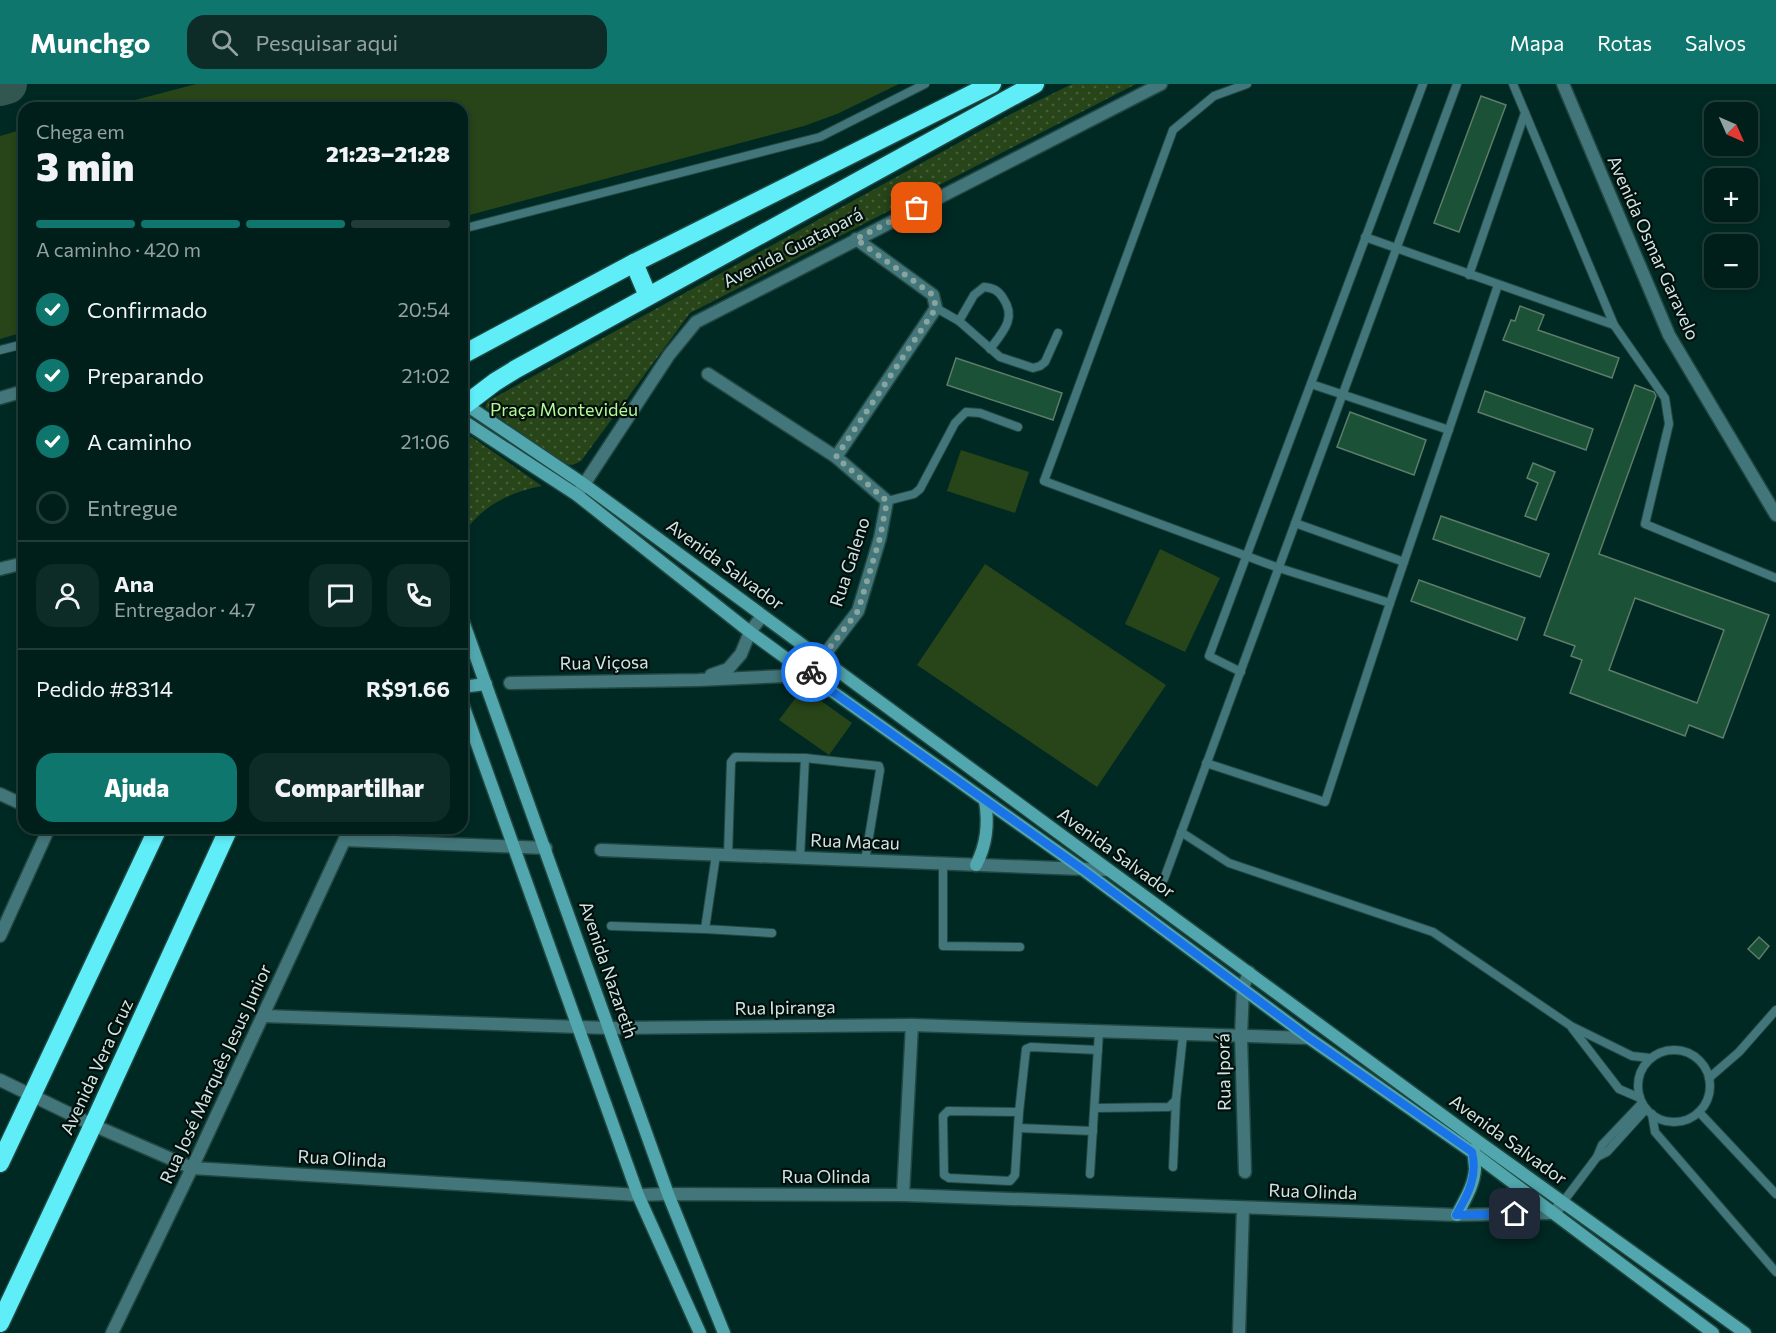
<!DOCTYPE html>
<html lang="pt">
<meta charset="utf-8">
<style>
:root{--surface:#001f1a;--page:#0e2c27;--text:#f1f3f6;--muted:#95a2a2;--line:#223d39;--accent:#0f766e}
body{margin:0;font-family:Commissioner,sans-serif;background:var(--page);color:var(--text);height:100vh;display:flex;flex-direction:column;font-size:22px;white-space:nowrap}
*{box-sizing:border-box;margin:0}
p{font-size:20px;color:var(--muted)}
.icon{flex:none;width:33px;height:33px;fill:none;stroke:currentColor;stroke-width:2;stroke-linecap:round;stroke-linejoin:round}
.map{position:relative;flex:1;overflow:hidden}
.side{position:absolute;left:18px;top:18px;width:450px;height:732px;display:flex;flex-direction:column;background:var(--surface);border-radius:18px;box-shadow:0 3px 9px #0003,0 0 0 2px var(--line)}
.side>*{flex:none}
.needle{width:39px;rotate:135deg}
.fabs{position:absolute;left:1704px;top:18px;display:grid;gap:12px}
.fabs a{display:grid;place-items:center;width:54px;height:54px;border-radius:12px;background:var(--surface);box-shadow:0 3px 9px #0003,0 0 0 2px var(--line);font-size:30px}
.pin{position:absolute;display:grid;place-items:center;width:51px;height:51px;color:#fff;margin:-26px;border-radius:12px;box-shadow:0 3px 9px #0006}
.courier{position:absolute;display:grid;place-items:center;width:60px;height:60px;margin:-30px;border:4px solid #1a73e8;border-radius:50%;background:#fff;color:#222;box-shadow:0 2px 8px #0007}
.headline em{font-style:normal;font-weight:800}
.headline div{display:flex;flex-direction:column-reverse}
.headline{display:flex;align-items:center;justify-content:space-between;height:102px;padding:0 18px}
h1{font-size:39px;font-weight:800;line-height:45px}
.bar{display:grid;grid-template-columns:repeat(4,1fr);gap:9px 6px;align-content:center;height:72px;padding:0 18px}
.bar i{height:8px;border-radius:4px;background:var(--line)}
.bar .active{background:var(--accent)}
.bar p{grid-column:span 4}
.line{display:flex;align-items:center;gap:15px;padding:0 18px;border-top:2px solid var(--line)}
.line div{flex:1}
.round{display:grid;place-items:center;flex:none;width:63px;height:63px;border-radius:18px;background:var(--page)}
ol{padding:0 18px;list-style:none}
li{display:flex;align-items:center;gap:18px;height:66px}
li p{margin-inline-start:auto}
li .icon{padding:6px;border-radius:50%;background:var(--accent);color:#fff;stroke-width:4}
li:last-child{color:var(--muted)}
li i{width:33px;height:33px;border:3px solid var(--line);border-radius:50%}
.cta{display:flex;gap:12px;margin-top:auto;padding:12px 18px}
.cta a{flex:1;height:69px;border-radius:18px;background:var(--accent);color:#fff;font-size:24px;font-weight:800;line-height:69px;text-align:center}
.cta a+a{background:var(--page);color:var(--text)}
header{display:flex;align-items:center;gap:36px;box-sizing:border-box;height:84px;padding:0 30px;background:var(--accent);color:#fff}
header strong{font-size:28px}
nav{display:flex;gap:33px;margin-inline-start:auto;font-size:21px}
.search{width:420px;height:54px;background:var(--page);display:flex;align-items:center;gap:15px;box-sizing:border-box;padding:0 21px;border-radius:18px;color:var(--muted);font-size:22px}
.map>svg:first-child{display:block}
</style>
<header>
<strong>Munchgo</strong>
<div class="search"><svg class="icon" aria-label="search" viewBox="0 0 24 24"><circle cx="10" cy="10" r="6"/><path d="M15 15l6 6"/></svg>Pesquisar aqui</div>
<nav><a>Mapa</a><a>Rotas</a><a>Salvos</a></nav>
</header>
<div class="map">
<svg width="1776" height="1249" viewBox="0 0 1776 1249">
<defs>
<pattern id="park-dots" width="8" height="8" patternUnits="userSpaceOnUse" patternTransform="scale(1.5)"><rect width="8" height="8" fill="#274518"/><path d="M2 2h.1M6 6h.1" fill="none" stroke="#456039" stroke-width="1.8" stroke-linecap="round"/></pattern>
</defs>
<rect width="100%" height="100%" fill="#002923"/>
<g fill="#274518">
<polygon points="196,0 899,0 837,30 804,42 462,133 462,24 105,24"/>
<polygon points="24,45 24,248 0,255 0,52"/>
<polygon points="961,366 1029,388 1015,429 947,407"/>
<polygon points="1160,465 1220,494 1185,568 1125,540"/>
<polygon points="985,480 1166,601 1097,703 917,581"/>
<polygon points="803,604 852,639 829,671 779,636"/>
</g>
<g fill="url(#park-dots)">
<path d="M 1072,0 L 1136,0 L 690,229 L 581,377 C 575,381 569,382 562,379 L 485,323 L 488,317 L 1011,30 Z"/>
<path d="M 462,351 L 472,353 L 542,402 C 509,408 479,423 462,453 Z"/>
</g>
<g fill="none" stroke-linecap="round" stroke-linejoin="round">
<polyline stroke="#325650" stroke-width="40" points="0,2 7,0"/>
</g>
<g fill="#1b5136" stroke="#5d7c69" stroke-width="1.5" fill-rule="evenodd">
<polygon points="1481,12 1506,21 1459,148 1434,139"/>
<polygon points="1520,222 1544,231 1538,246 1619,274 1612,294 1503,256 1511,236 1515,237"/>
<polygon points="956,274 1062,309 1053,336 947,301"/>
<path d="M 1635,301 L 1654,308 L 1656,312 L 1599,470 L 1769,531 L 1723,654 L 1689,641 L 1685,652 L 1570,609 L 1582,576 L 1571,572 L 1575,562 L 1544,551 ZM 1635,514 L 1724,546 L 1697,619 L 1609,586 Z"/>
<polygon points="1485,307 1593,345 1586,366 1478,328"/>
<polygon points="1350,328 1426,356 1414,391 1337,363"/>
<polygon points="1533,379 1555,388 1536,436 1525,432 1538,399 1527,394"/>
<polygon points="1441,432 1549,470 1540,493 1433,455"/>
<polygon points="1419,496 1525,534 1517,556 1411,517"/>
<polygon points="1759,853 1769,862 1759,875 1748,865"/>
</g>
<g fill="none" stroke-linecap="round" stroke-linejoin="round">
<defs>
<g id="lane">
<polyline points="1247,0 1214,12 1173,46 1044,397 1279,484 1390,519"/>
<polyline points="1513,0 1614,241 1665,314 1669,340 1645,440 1776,494"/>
<polyline points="462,145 820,53 925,0"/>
<polyline points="1365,153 1614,241"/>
<polyline points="1469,191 1525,29"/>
<polyline points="936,224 959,237 1000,273 1033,284 1040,282 1045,278 1058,249"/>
<path d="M 959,237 L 974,211 L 984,203 C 993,204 998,206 1003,214 C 1017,234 1003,248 990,265"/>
<polyline points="0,266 24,260"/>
<polyline points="1311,300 1449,346"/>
<polyline points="887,417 914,410 920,405 955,339 966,328 980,329 1018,343"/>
<polyline points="1295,439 1404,478"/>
<polyline points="1241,588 1209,572 1423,0"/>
<polyline points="805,674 879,682 880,686 865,777"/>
<polyline points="1206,679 1325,718 1390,519 1498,201"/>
<polyline points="1181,748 1229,779 1433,848 1571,942 1632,972 1650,974"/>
<polyline points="716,771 705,845 772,849"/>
<polyline points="728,771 731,678 735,673 805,674 800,774"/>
<polyline points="943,780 943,862 1020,863"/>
<polyline points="1164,795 1457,0"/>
<polyline points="611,842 705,845"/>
<polyline points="1572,944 1619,1005 1640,1014"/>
<circle cx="1674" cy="1002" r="36"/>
<polyline points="1709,994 1739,968 1776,926"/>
<polyline points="1096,1024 1169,1023 1176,1016 1183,951"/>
<polyline points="1019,1028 948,1027 943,1032 944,1091 949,1094 1010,1097 1015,1091 1019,1028 1026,965 1031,963 1098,966"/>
<polyline points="1699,1028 1776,1110"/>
<polyline points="1652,1030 1655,1048 1776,1188"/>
<polyline points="1018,1044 1093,1047"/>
<polyline points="1597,1073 1607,1068 1646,1025"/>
<polyline points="1173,1083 1176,1016"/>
<polyline points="1090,1090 1099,948"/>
<polyline points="1563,1118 1597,1073 1602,1061 1642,1019"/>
</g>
<g id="street">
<polyline points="1563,0 1669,251 1776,431"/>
<polyline points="708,290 836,373 936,224 933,211 856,155"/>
<polyline points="0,314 24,307"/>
<polyline points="577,411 669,271 696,238 1161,0"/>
<polyline points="0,485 24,479"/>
<polyline points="711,591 728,585 741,570 750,548 762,532"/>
<polyline points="510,599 698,596 809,591 858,527 880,454 887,417 836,373"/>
<polyline points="0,710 24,721"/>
<polyline points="345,756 546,764"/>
<polyline points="601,766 1108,786"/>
<polyline points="0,852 49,744"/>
<polyline points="263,932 609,944 912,941 1309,954"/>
<polyline points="0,996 93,1041 192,1084 638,1111 668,1110 903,1111 1457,1131 1554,1129 1563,1118"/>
<polyline points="1245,1088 1241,953 1243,904 1249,888"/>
<polyline points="903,1111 912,941"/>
<polyline points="112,1249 192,1084 350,744"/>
<polyline points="1239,1249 1243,1124"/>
</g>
<g id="secondary">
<polyline points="465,320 585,401 1479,1058 1745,1249"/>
<polyline points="462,336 577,411 750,548 809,591 1082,785 1309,954 1472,1068 1713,1249"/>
<polyline points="462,534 668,1110 724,1249"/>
<polyline points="462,603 486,600"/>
<polyline points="462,618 638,1111 700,1249"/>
<path d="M 976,781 C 987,760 989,740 985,717"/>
<path d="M 1457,1131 C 1464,1117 1474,1102 1475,1085 C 1475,1079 1473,1072 1474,1066"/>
</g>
<g id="highway">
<polyline points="634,179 648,212"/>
<polyline points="462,271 634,179 992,0"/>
<polyline points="462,323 495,298 516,285 1035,0"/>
<polyline points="0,1079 158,744"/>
<polyline points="0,1239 93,1041 229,744"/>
</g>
</defs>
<use href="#lane" stroke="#214741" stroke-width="10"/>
<use href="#street" stroke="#214741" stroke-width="15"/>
<use href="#secondary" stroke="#214741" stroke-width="15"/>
<use href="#highway" stroke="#214741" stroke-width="21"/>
<use href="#lane" stroke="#43767a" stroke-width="8"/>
<use href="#street" stroke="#43767a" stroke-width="12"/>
<use href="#secondary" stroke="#51a7ad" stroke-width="12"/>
<use href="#highway" stroke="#5feef8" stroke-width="18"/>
</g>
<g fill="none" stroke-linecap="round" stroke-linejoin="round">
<polyline stroke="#88a49e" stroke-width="6" stroke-dasharray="0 10.8" points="811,588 858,527 880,454 887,417 836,373 936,224 933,211 856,155 917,124"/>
<path stroke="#1a73e8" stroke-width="8" d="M 811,588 L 809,591 L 1082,785 L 1309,954 L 1472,1068 C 1478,1092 1468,1111 1456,1131 L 1515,1130"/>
</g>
<g text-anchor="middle" stroke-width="4.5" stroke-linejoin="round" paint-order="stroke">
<g font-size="18" fill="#d1e6e1" stroke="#020f0c">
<text transform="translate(793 164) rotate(-27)" y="6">Avenida Guatapará</text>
<text transform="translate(1653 164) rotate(66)" y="6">Avenida Osmar Garavelo</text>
<text transform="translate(850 478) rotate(-72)" y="6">Rua Galeno</text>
<text transform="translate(725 481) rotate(36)" y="6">Avenida Salvador</text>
<text transform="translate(604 579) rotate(-1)" y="6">Rua Viçosa</text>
<text transform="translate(855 758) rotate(2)" y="6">Rua Macau</text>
<text transform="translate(1116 769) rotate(36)" y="6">Avenida Salvador</text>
<text transform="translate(608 886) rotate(71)" y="6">Avenida Nazareth</text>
<text transform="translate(785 924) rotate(-1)" y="6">Rua Ipiranga</text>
<text transform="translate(97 983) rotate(-65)" y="6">Avenida Vera Cruz</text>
<text transform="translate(1224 988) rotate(-91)" y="6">Rua Iporá</text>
<text transform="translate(216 990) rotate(-65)" y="6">Rua José Marquês Jesus Junior</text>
<text transform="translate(1508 1056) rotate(36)" y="6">Avenida Salvador</text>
<text transform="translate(342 1075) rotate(3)" y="6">Rua Olinda</text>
<text x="826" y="1099">Rua Olinda</text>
<text transform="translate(1313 1108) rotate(2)" y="6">Rua Olinda</text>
</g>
<g font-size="18" fill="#b3fa93" stroke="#020f0c">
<text x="564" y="332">Praça Montevidéu</text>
</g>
</g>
</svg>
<div class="fabs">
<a><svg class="needle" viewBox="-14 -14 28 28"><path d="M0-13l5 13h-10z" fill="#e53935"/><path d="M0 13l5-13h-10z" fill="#95a2a2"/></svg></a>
<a>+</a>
<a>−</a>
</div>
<div class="pin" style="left:917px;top:124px;background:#ea580c"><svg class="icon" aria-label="bag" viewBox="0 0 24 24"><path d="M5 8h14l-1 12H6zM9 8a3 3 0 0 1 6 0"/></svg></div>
<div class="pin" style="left:1515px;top:1130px;background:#1f2937"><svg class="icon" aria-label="home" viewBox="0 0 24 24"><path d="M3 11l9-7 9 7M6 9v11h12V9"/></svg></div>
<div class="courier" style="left:811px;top:588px"><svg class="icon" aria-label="bike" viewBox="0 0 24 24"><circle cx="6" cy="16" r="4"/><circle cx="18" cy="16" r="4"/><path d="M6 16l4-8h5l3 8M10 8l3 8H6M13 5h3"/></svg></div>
<section class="side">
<div class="headline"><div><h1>3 min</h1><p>Chega em</p></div><em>21:23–21:28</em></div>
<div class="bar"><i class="active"></i><i class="active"></i><i class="active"></i><i></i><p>A caminho · 420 m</p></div>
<ol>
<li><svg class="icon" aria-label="check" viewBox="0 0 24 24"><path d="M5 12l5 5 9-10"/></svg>Confirmado<p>20:54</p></li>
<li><svg class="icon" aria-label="check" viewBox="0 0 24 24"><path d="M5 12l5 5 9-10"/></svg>Preparando<p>21:02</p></li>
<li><svg class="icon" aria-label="check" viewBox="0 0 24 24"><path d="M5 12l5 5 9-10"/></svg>A caminho<p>21:06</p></li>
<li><i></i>Entregue</li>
</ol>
<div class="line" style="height:108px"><a class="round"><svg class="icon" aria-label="person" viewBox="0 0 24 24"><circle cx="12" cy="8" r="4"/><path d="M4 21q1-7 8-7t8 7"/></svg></a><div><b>Ana</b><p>Entregador · 4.7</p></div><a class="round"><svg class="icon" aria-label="chat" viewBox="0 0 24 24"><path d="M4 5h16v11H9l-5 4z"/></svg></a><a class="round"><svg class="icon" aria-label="phone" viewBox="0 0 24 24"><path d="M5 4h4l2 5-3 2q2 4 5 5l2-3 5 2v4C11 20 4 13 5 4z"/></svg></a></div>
<div class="line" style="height:78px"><div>Pedido #8314</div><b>R$91.66</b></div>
<div class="cta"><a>Ajuda</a><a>Compartilhar</a></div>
</section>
</div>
